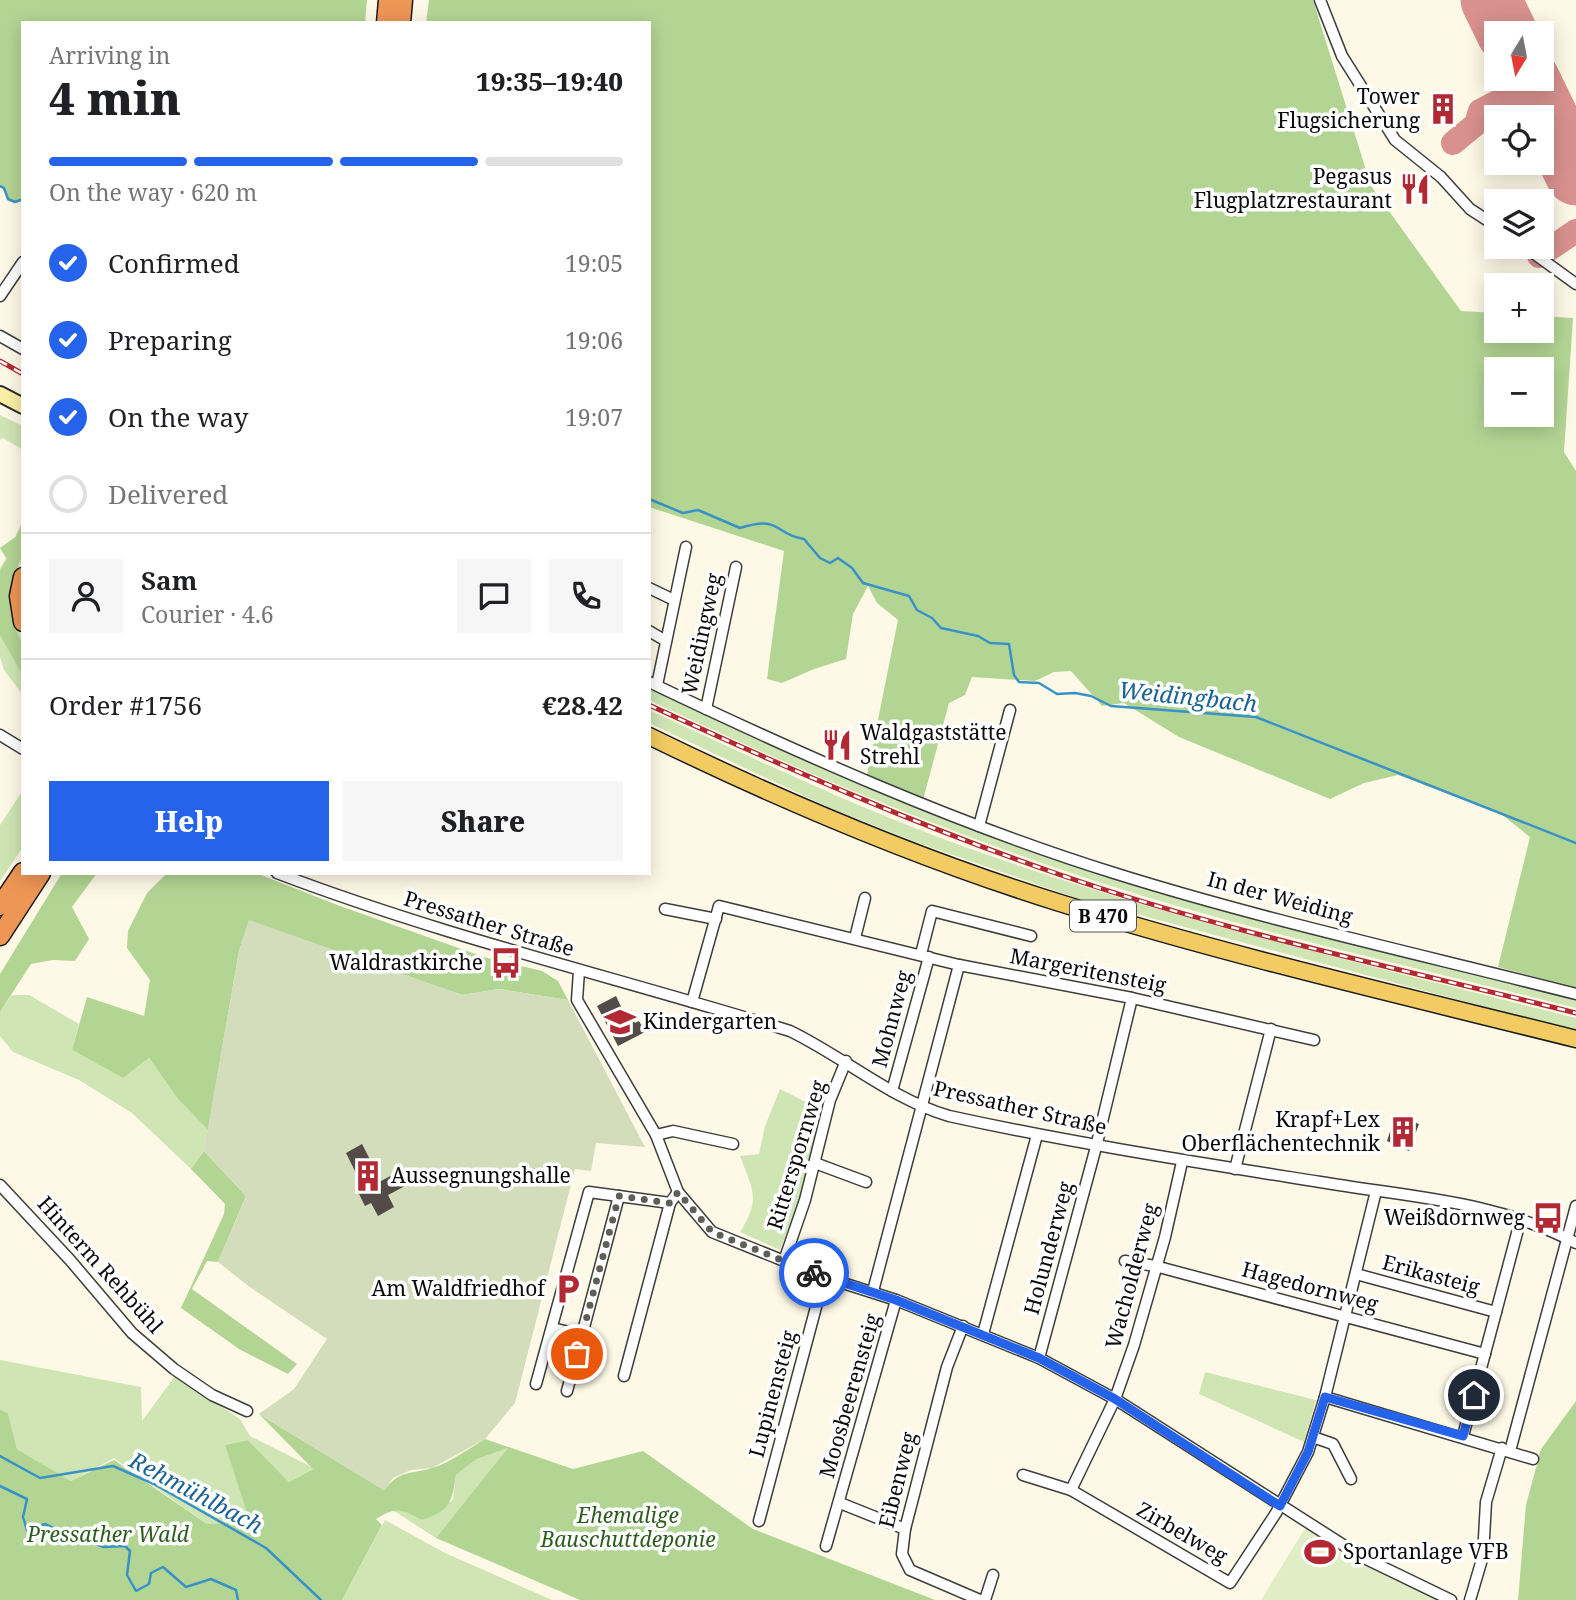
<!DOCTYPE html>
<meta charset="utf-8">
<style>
:root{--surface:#fff;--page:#f6f6f6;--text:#202124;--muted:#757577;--line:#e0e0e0;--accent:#2563eb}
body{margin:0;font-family:"Noto Serif",serif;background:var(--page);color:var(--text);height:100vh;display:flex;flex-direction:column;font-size:26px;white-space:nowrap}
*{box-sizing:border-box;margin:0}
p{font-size:23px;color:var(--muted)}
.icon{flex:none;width:38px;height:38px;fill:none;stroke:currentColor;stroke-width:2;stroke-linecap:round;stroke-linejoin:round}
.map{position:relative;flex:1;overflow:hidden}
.drawer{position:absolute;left:21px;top:21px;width:630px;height:854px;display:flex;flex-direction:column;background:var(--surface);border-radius:0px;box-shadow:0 4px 18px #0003}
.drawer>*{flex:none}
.needle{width:46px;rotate:190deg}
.controls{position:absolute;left:1484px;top:21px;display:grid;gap:14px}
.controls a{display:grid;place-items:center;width:70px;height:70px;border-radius:0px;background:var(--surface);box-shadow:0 4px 18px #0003;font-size:35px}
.pin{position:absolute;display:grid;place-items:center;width:60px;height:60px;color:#fff;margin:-30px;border:4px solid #fff;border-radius:50%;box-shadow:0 2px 7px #0007}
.courier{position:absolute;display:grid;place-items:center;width:70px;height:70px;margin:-35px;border:5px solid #2563eb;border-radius:50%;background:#fff;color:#222;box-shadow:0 2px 9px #0007}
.summary em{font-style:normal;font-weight:800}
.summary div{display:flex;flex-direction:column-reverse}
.summary{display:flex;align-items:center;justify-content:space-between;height:119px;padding:0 28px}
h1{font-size:46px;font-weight:800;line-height:52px}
.bar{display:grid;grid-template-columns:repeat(4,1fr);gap:10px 7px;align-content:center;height:84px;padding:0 28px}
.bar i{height:9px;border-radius:5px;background:var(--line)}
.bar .current{background:var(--accent)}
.bar p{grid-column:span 4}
.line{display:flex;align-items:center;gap:18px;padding:0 28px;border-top:2px solid var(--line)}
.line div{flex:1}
.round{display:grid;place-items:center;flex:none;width:74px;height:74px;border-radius:0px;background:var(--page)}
ol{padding:0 28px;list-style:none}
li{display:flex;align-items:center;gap:21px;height:77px}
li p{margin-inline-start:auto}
li .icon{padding:7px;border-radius:50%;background:var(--accent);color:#fff;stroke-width:4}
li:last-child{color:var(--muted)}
li i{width:38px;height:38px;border:4px solid var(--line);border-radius:50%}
.action{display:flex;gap:14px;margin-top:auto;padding:14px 28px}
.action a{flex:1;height:80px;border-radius:0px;background:var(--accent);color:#fff;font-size:28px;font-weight:800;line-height:80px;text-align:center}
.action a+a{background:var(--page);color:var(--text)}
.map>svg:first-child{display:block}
</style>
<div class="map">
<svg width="1576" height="1600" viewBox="0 0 1576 1600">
<rect width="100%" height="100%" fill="#fef9e7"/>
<g fill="#cfe5b4">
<polygon points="0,415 23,426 23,450 3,438 0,440"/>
<polygon points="23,520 23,558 15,576 15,619 23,642 23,695 4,670 0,657 0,568 6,558 0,548 15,537"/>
<path d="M 649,689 L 887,796 L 1049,854 L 1576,997 L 1576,1008 C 1415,967 1253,932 1095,881 C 942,831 795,769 649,700 Z"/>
<path d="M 649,710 C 753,758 857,808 965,847 C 1164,918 1371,966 1576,1018 L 1576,1031 L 1076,898 L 913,841 L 830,808 L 649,723 Z"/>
<polygon points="23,790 23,847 0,881 0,825"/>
<polygon points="12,995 29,995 79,1024 72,1050 123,1078 149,1058 178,1099 208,1130 204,1151 191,1169 132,1113 79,1080 13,1052 0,1036 0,1012"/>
<path d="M 780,1089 L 822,1110 L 804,1189 L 780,1250 L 740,1232 C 761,1198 753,1191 740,1156 L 759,1154 L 765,1126 Z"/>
<polygon points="0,1360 141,1387 142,1421 175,1376 240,1419 250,1436 314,1468 289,1482 248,1440 225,1445 251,1523 207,1524 114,1458 71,1481 17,1449 8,1413 0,1410"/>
<polygon points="1205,1372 1316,1400 1304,1442 1199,1394"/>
<polygon points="510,1447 436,1538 391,1509 406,1511 422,1520 453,1500 456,1475 477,1459"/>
<polygon points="385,1520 445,1553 552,1600 342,1600"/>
</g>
<g fill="#b3d594" fill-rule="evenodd">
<path d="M 0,0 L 367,0 L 365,23 L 23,23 L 23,201 C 6,204 10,195 0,187 Z"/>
<path d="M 429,0 L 1313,0 L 1371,186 L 1461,311 L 1496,313 L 1496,331 L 1542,331 L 1542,316 L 1573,318 L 1564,452 L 1576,471 L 1576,988 L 1498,967 L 1530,837 L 1501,814 L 1398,775 L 1364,783 L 1330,799 L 1179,737 L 1124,703 L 1102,706 L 1071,671 L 1054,672 L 1035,681 L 972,677 L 965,695 L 949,703 L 923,800 L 867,775 L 898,620 L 877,603 L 868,586 L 853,614 L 846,659 L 814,669 L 782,683 L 767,679 L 784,551 L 649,507 L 649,23 L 426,23 ZM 1496,369 L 1542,369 L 1542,415 L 1496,415 Z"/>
<polygon points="23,521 23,554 13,577 11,604 13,624 23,646 23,676 0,635 0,571 7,559 0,548 16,537"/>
<polygon points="62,873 97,873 72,907 89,939 75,961 53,960 31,964 0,1012 0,974"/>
<polygon points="167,873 256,873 340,906 484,957 542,971 558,981 568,1000 499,989 462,995 249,921 239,951 208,1130 178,1099 149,1058 123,1078 72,1050 87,997 144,1016 150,980 127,948 128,931 147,893"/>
<polygon points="204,1151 246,1196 218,1262 207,1261 192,1289 297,1364 288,1374 239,1349 181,1308 224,1214 225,1204 191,1169"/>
<polygon points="1576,1401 1576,1600 1518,1600 1526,1505 1541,1449"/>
<path d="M 0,1410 L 8,1413 L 17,1449 L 71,1481 L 114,1460 L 207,1524 L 250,1522 L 225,1445 L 248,1440 L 289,1482 L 313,1469 L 259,1414 L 384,1490 C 401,1469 409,1475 432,1468 C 450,1463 469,1448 485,1439 L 573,1469 L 643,1451 L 753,1529 L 935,1600 L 580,1600 L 436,1538 L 508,1448 L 477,1459 L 456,1475 C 452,1502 450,1511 422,1520 C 401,1509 396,1506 376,1519 L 382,1525 L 342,1600 L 0,1600 Z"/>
</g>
<polygon fill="#d3ddbb" points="249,920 462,995 499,989 568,1000 645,1147 596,1143 591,1171 575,1169 515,1403 485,1439 432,1468 411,1470 393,1478 384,1490 259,1414 294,1389 327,1339 251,1288 218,1262 246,1196 204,1151 239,951"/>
<polygon fill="#e1edc5" points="1307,1525 1393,1578 1442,1600 1261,1600"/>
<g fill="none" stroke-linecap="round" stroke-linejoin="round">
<g stroke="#3992c6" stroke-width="2.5">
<polyline points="0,186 4,188 8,199 15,202 23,199"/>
<path d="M 649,499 L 683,513 L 698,510 L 740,528 C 782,515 773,534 804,539 L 820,558 L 830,563 L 838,558 L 852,568 L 863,583 L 909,596 L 917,610 L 932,618 L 941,628 L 978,636 L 990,643 L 1009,644 L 1014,675 L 1019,682 L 1039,683 L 1057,694 L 1075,693 L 1091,696 L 1111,706 L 1256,717 L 1576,843"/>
<polyline points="0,1456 40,1478 113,1466 154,1484 266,1548 321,1600"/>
<polyline points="0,1486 27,1499 23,1517 27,1530 45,1524 64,1533 76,1533 92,1543 104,1547 125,1546 130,1551 127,1575 136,1591 149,1584 151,1573 163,1567 186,1587 211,1579 236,1590 238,1600"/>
</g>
<g stroke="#d8918e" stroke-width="24">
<polyline points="1453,143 1476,124 1480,111 1532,84"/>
<polyline points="1539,256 1576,231"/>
</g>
<g stroke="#d8918e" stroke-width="61">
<polyline points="1491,0 1507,33"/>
<polyline points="1529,79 1576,175"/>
</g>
</g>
<g fill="#524b47">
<polygon points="616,996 625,1015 630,1013 635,1023 639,1021 645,1032 618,1046 597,1006"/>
<polygon points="1395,1116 1419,1124 1409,1151 1387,1141"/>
<polygon points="362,1144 381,1181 400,1171 407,1185 388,1195 394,1207 378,1216 371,1203 365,1206 358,1192 364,1189 346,1153"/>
</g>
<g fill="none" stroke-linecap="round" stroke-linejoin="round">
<defs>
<g id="street">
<polyline points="1320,0 1342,56 1395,140 1441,177 1470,209 1496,226"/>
<polyline points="1525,247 1576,284"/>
<polyline points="0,296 23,262"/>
<polyline points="0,336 23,349"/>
<polyline points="649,588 674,600"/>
<polyline points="649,631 666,641"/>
<path d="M 649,682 C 800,754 954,823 1114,873 C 1264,920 1423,955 1576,994"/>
<polyline points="657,685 686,547"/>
<polyline points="706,709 736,567"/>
<polyline points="0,735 23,749"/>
<polyline points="979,826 1010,710"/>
<path d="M 277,873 C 445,937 619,978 790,1031 C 844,1057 891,1099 949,1116 C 1072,1143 1195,1162 1320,1182 C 1409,1197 1494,1200 1576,1243"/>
<polyline points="665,909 716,919"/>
<polyline points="855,938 865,898"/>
<polyline points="921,954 932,911 1031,936"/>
<polyline points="579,971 577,1000 656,1135 678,1192 712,1232 824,1277 896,1300 1039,1358 1115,1399 1362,1557 1451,1600"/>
<polyline points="692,1002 719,906 959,965 1132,998 1314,1040"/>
<polyline points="892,1091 929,957"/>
<polyline points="656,1135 673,1131 733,1144"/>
<polyline points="1182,1162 1165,1237 1134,1345 1115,1399 1071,1490 1230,1583 1276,1513 1308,1452 1325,1397 1376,1191"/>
<polyline points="815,1163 866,1182"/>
<polyline points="1235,1169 1271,1029"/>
<polyline points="0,1185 70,1260 132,1333 174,1369 212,1395 247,1411"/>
<polyline points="784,1261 805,1200 830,1100 846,1061"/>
<polyline points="1125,1261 1155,1266 1485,1354"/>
<polyline points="1356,1274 1496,1312"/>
<polyline points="873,1291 959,965"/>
<polyline points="963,1326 947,1367 905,1529 902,1554 910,1570 980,1600"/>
<polyline points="552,1328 582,1335"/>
<polyline points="983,1334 1037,1135"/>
<polyline points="1039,1358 1096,1147 1132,998"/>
<polyline points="624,1376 670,1203"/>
<polyline points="536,1384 589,1192 670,1203 678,1192"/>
<polyline points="567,1391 619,1196"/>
<polyline points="1325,1397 1533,1459"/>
<polyline points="1463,1436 1521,1218"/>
<polyline points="1313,1437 1333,1444 1351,1479"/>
<polyline points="1510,1451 1576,1206"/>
<polyline points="1023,1475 1071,1490"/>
<polyline points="840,1503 905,1529"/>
<polyline points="759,1521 824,1277"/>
<polyline points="826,1546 896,1300"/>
<polyline points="985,1600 993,1575"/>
<polyline points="1470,1600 1483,1556 1486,1502 1502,1448"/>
</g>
<polyline id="secondary" points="0,394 23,406"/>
<path id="primary" d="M 649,736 C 782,801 919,859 1060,903 C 1230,956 1404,996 1576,1039"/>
<g id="highway">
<polyline points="386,23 388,0"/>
<polyline points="401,23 403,0"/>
<polyline points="23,577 19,596 23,622"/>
<polyline points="0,906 23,872"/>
<polyline points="0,936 41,873"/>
</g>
</defs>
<use href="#street" stroke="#3d3d3d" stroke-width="13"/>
<use href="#secondary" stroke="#2c2c2c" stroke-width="18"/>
<use href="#primary" stroke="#1b1b1b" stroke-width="19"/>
<use href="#highway" stroke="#1b1b1b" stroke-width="21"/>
<use href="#street" stroke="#fff" stroke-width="10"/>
<use href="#secondary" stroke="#fbefa5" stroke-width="14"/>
<use href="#primary" stroke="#f2cb63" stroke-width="16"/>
<use href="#highway" stroke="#ee9655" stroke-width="18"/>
<defs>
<g id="rail">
<polyline points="0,361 23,374"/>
<path d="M 649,705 C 782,766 916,825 1055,873 C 1224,932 1402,969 1576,1013"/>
</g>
</defs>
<use href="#rail" stroke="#b22934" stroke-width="5"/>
<use href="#rail" stroke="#fff" stroke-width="2.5" stroke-dasharray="8" stroke-linecap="butt"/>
</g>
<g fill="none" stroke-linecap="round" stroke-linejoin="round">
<polyline stroke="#5f5e57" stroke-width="7" stroke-dasharray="0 12.6" points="577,1354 619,1196 670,1203 678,1192 712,1232 814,1273"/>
<polyline stroke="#2563eb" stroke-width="9" points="814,1273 896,1300 1039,1358 1115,1399 1280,1506 1308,1452 1325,1397 1463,1436 1474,1395"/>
</g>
<defs>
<symbol id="building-bare" viewBox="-9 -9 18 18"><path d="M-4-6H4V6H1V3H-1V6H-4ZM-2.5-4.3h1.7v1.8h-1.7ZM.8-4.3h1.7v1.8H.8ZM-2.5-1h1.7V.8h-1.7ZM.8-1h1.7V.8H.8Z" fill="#b22934" stroke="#fff" stroke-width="2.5" paint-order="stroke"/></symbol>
<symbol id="restaurant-bare" viewBox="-9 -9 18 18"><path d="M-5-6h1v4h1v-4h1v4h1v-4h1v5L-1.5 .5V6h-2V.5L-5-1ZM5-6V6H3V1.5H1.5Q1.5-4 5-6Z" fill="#b22934" stroke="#fff" stroke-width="2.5" paint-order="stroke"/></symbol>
<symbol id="bus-bare" viewBox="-9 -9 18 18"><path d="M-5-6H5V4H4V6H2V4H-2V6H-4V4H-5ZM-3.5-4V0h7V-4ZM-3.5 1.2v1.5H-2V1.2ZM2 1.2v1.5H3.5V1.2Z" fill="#b22934" stroke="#fff" stroke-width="2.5" paint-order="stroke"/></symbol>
<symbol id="school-bare" viewBox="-9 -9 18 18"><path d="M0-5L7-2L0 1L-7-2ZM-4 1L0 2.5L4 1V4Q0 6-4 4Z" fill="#b22934" stroke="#fff" stroke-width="2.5" paint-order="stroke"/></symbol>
<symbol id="parking-bare" viewBox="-9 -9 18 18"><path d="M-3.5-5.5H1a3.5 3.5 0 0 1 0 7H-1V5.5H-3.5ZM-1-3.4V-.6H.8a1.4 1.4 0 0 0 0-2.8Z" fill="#b22934" stroke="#fff" stroke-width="2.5" paint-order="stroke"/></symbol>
<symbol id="stadium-bare" viewBox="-9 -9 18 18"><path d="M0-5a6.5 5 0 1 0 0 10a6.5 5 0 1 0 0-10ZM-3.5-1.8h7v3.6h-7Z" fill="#b22934" stroke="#fff" stroke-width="2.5" paint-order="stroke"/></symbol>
</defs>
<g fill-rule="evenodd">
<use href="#building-bare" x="1421" y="87" width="44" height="44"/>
<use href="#restaurant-bare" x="1393" y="167" width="44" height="44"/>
<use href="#restaurant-bare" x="815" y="723" width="44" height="44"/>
<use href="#bus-bare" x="484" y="941" width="44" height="44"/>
<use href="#school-bare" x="598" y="1000" width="44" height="44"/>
<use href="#building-bare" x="1381" y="1110" width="44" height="44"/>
<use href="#building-bare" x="346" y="1154" width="44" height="44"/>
<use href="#bus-bare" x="1526" y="1196" width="44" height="44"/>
<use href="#parking-bare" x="546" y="1267" width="44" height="44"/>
<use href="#stadium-bare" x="1298" y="1530" width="44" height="44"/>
</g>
<g text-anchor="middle" stroke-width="7" stroke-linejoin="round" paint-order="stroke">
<rect fill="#fff" stroke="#545454" stroke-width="2" x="1070" y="900.5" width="66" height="31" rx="5"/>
<g font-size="19" font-weight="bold" fill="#0a0a0a">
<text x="1103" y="923">B 470</text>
</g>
<g font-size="21" fill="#0a0a0a" stroke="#fff" text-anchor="end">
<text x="1420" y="104">Tower<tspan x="1420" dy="24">Flugsicherung</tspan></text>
<text x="1392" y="184">Pegasus<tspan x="1392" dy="24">Flugplatzrestaurant</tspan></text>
<text x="860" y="740" text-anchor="start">Waldgaststätte<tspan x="860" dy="24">Strehl</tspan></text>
<text x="483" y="970">Waldrastkirche</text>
<text x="643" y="1029" text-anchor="start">Kindergarten</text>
<text x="1380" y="1127">Krapf+Lex<tspan x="1380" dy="24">Oberflächentechnik</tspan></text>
<text x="391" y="1183" text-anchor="start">Aussegnungshalle</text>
<text x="1525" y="1225">Weißdornweg</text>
<text x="545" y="1296">Am Waldfriedhof</text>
<text x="1343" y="1559" text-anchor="start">Sportanlage VFB</text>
</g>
<g font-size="21" fill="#0a0a0a" stroke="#fff">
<text transform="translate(702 634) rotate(-78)" y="7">Weidingweg</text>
<text transform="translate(1280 898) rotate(15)" y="7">In der Weiding</text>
<text transform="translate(489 924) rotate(17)" y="7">Pressather Straße</text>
<text transform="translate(1088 971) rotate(11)" y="7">Margeritensteig</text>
<text transform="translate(892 1019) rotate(-75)" y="7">Mohnweg</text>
<text transform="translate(1020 1108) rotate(13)" y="7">Pressather Straße</text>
<text transform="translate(797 1155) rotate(-73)" y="7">Ritterspornweg</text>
<text transform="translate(1049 1248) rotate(-75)" y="7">Holunderweg</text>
<text transform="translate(100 1265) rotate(48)" y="7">Hinterm Rehbühl</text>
<text transform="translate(1431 1275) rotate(15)" y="7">Erikasteig</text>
<text transform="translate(1132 1276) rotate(-75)" y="7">Wacholderweg</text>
<text transform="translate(1310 1287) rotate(15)" y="7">Hagedornweg</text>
<text transform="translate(773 1394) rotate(-75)" y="7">Lupinensteig</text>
<text transform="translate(850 1396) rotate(-74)" y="7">Moosbeerensteig</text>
<text transform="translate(898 1480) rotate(-76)" y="7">Eibenweg</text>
<text transform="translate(1182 1533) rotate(30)" y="7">Zirbelweg</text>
</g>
<g font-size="21" font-style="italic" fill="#2d5d1e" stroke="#fff">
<text x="628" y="1523">Ehemalige<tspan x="628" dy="24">Bauschuttdeponie</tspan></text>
<text x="108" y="1542">Pressather Wald</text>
</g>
<g font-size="23" font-style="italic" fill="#1a6394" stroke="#fff">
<text transform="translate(1188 697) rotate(6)" y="8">Weidingbach</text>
<text transform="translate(196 1493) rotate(28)" y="8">Rehmühlbach</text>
</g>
</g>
</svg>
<div class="controls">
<a><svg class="needle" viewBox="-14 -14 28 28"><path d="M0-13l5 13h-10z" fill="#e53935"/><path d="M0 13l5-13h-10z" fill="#757577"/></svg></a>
<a><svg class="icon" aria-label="locate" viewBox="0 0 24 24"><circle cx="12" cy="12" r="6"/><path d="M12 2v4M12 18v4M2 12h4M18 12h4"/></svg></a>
<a><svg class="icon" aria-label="layers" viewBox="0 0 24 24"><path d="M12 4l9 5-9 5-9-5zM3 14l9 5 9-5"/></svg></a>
<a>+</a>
<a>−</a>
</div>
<div class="pin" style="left:577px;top:1354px;background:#ea580c"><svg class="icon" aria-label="bag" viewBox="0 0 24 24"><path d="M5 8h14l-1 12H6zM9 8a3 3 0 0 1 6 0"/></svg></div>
<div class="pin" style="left:1474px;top:1395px;background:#1f2937"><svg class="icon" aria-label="home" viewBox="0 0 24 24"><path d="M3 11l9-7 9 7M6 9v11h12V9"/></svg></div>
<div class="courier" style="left:814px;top:1273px"><svg class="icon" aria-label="bike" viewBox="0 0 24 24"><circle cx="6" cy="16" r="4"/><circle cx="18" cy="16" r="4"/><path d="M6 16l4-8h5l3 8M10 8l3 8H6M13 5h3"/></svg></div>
<section class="drawer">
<div class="summary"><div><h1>4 min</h1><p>Arriving in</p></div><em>19:35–19:40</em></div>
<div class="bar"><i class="current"></i><i class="current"></i><i class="current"></i><i></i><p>On the way · 620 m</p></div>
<ol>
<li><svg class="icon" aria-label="check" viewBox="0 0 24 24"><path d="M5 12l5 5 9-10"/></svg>Confirmed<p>19:05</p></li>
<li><svg class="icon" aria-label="check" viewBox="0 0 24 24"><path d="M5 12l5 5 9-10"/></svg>Preparing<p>19:06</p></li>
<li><svg class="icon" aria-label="check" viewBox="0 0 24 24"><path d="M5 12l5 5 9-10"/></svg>On the way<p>19:07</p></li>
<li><i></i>Delivered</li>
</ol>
<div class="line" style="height:126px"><a class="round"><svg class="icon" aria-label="person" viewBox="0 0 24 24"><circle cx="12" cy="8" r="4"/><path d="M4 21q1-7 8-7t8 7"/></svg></a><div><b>Sam</b><p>Courier · 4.6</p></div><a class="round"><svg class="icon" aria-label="chat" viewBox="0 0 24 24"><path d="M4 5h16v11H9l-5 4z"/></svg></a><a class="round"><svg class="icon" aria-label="phone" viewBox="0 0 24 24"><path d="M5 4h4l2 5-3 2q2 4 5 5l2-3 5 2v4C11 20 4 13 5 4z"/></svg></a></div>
<div class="line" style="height:91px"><div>Order #1756</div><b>€28.42</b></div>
<div class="action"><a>Help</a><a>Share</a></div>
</section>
</div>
